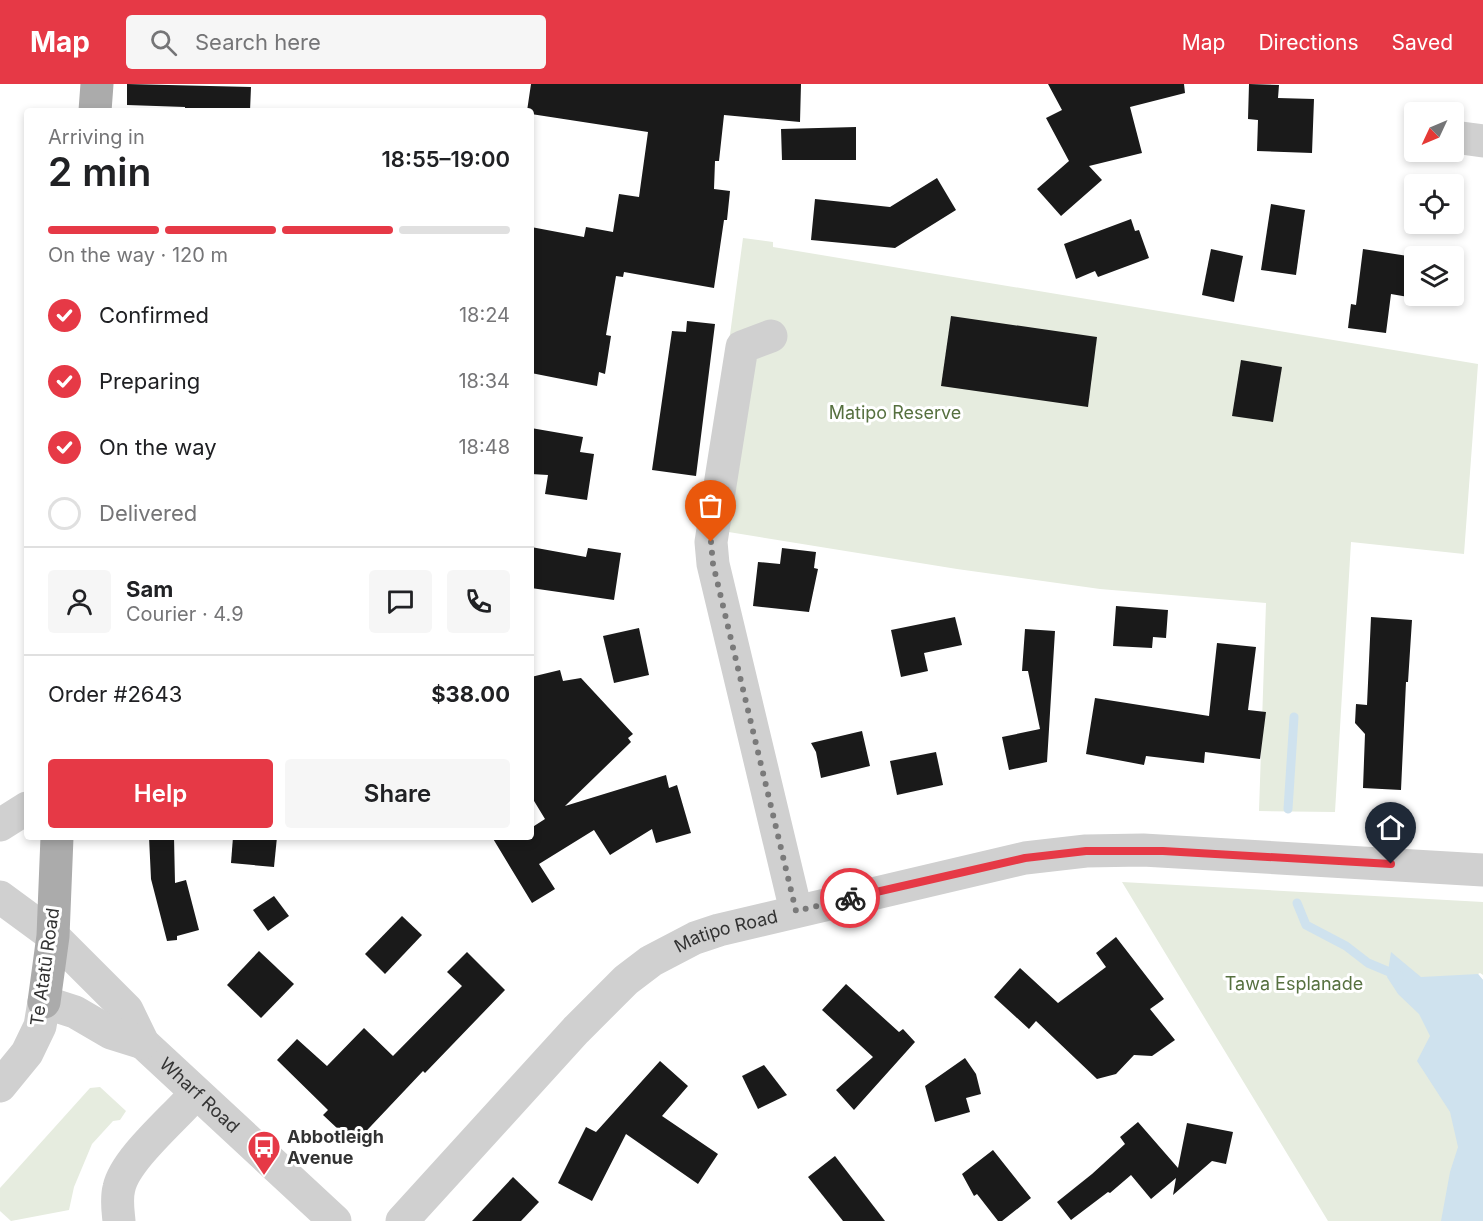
<!DOCTYPE html>
<meta charset="utf-8">
<style>
:root{--surface:#fff;--page:#f6f6f6;--text:#202124;--muted:#757577;--line:#e0e0e0;--accent:#e63946}
body{margin:0;font-family:Inter,sans-serif;background:var(--page);color:var(--text);height:100vh;display:flex;flex-direction:column;font-size:22px;white-space:nowrap}
*{box-sizing:border-box;margin:0}
p{font-size:20px;color:var(--muted)}
.icon{flex:none;width:33px;height:33px;fill:none;stroke:currentColor;stroke-width:2;stroke-linecap:round;stroke-linejoin:round}
.map{position:relative;flex:1;overflow:hidden}
.sheet{position:absolute;left:24px;top:24px;width:510px;height:732px;display:flex;flex-direction:column;background:var(--surface);border-radius:6px;box-shadow:0 3px 9px #0003}
.sheet>*{flex:none}
.needle{width:39px;rotate:226deg}
.tools{position:absolute;left:1404px;top:18px;display:grid;gap:12px}
.tools a{display:grid;place-items:center;width:60px;height:60px;border-radius:6px;background:var(--surface);box-shadow:0 3px 9px #0003;font-size:30px}
.pin{position:absolute;display:grid;place-items:center;width:51px;height:51px;color:#fff;margin:-62px -26px;border-radius:50% 50% 50% 0;rotate:-45deg;box-shadow:0 0 6px #0007}
.pin .icon{rotate:45deg}
.courier{position:absolute;display:grid;place-items:center;width:60px;height:60px;margin:-30px;border:4px solid #e63946;border-radius:50%;background:#fff;color:#222;box-shadow:0 2px 8px #0007}
.head em{font-style:normal;font-weight:600}
.head div{display:flex;flex-direction:column-reverse}
.head{display:flex;align-items:center;justify-content:space-between;height:102px;padding:0 24px}
h1{font-size:39px;font-weight:600;line-height:45px}
.bar{display:grid;grid-template-columns:repeat(4,1fr);gap:9px 6px;align-content:center;height:72px;padding:0 24px}
.bar i{height:8px;border-radius:4px;background:var(--line)}
.bar .selected{background:var(--accent)}
.bar p{grid-column:span 4}
.line{display:flex;align-items:center;gap:15px;padding:0 24px;border-top:2px solid var(--line)}
.line div{flex:1}
.round{display:grid;place-items:center;flex:none;width:63px;height:63px;border-radius:6px;background:var(--page)}
ol{padding:0 24px;list-style:none}
li{display:flex;align-items:center;gap:18px;height:66px}
li p{margin-inline-start:auto}
li .icon{padding:6px;border-radius:50%;background:var(--accent);color:#fff;stroke-width:4}
li:last-child{color:var(--muted)}
li i{width:33px;height:33px;border:3px solid var(--line);border-radius:50%}
.cta{display:flex;gap:12px;margin-top:auto;padding:12px 24px}
.cta a{flex:1;height:69px;border-radius:6px;background:var(--accent);color:#fff;font-size:24px;font-weight:600;line-height:69px;text-align:center}
.cta a+a{background:var(--page);color:var(--text)}
header{display:flex;align-items:center;gap:36px;box-sizing:border-box;height:84px;padding:0 30px;background:var(--accent);color:#fff}
header strong{font-size:28px}
nav{display:flex;gap:33px;margin-inline-start:auto;font-size:21px}
.search{width:420px;height:54px;background:var(--page);display:flex;align-items:center;gap:15px;box-sizing:border-box;padding:0 21px;border-radius:6px;color:var(--muted);font-size:22px}
.map>svg:first-child{display:block}
</style>
<header>
<strong>Map</strong>
<div class="search"><svg class="icon" aria-label="search" viewBox="0 0 24 24"><circle cx="10" cy="10" r="6"/><path d="M15 15l6 6"/></svg>Search here</div>
<nav><a>Map</a><a>Directions</a><a>Saved</a></nav>
</header>
<div class="map">
<svg width="1483" height="1137" viewBox="0 0 1483 1137">
<rect width="100%" height="100%" fill="#fff"/>
<g fill="#e6ecdf">
<polygon points="743,154 773,158 773,163 1478,280 1464,470 1351,458 1335,728 1259,727 1266,519 1100,505 957,485 704,444"/>
<polygon points="1122,798 1483,818 1483,891 1480,889 1478,890 1483,896 1483,1137 1328,1137"/>
<polygon points="100,1003 126,1027 120,1036 113,1037 92,1060 74,1103 69,1126 11,1137 0,1127 0,1104 90,1004"/>
</g>
<polygon fill="#cfe2ee" points="1391,868 1421,893 1478,890 1483,896 1483,1137 1441,1137 1450,1088 1458,1063 1450,1028 1417,977 1430,952 1419,930 1398,910 1387,893"/>
<g fill="none" stroke-linecap="round" stroke-linejoin="round">
<g stroke="#cfe2ee" stroke-width="9">
<polyline points="1288,725 1294,633"/>
<polyline points="1297,819 1306,841 1346,862 1368,879 1399,892"/>
</g>
</g>
<g fill="#1a1a1a">
<polygon points="127,0 251,3 250,27 185,27 185,23 127,21"/>
<polygon points="531,0 801,0 800,38 724,31 719,77 715,77 714,105 730,107 727,136 724,136 714,204 624,188 623,193 616,192 606,251 611,252 605,290 599,288 597,302 531,289 531,143 584,153 586,143 613,148 619,110 639,113 648,48 531,30 531,27 527,27"/>
<polygon points="1048,0 1184,0 1185,9 1130,23 1142,69 1089,82 1102,96 1061,132 1037,105 1069,77 1046,34 1062,26"/>
<polygon points="1249,0 1279,1 1278,14 1314,15 1312,69 1257,67 1258,36 1248,35"/>
<polygon points="856,43 856,76 782,76 781,45"/>
<polygon points="937,94 956,126 895,164 811,156 815,115 890,123"/>
<polygon points="1271,120 1305,126 1296,191 1261,186"/>
<polygon points="1131,135 1135,147 1139,146 1149,174 1098,193 1095,187 1076,195 1064,160"/>
<polygon points="1211,165 1243,172 1234,218 1202,211"/>
<polygon points="1363,165 1414,173 1414,214 1391,210 1386,249 1348,244 1351,220 1356,221"/>
<polygon points="951,232 1097,253 1088,323 941,302"/>
<polygon points="687,237 715,240 696,392 652,386 672,247 686,248"/>
<polygon points="1241,276 1282,283 1273,338 1232,332"/>
<polygon points="531,344 583,353 580,368 594,370 587,416 545,410 548,391 531,390"/>
<polygon points="531,463 586,473 588,464 621,469 614,516 531,504"/>
<polygon points="782,464 816,468 814,484 818,485 809,528 753,522 758,478 780,480"/>
<polygon points="1116,522 1168,526 1166,554 1153,553 1152,564 1113,562"/>
<polygon points="955,533 962,561 924,569 928,587 901,593 891,546"/>
<polygon points="1371,533 1412,536 1408,598 1406,598 1401,706 1363,704 1365,650 1355,639 1356,620 1367,621"/>
<polygon points="639,544 649,591 614,599 603,552"/>
<polygon points="1025,545 1055,547 1047,678 1009,686 1002,653 1040,645 1028,587 1022,587"/>
<polygon points="1217,559 1256,563 1248,626 1266,628 1260,675 1205,668 1204,679 1146,672 1144,681 1086,670 1095,614 1209,632"/>
<polygon points="560,586 563,597 581,594 633,650 628,654 631,658 565,722 666,691 669,704 677,701 691,749 656,759 652,745 610,771 594,746 539,780 555,805 532,819 492,753 531,753 531,744 545,735 531,712 531,593"/>
<polygon points="862,647 870,682 821,694 816,668 811,659"/>
<polygon points="936,668 943,701 897,711 890,677"/>
<polygon points="149,753 174,753 175,799 186,796 199,846 177,852 177,856 167,857 151,795"/>
<polygon points="233,753 277,753 274,783 231,779"/>
<polygon points="274,812 289,832 268,847 253,826"/>
<polygon points="402,832 422,851 385,890 365,870"/>
<polygon points="1116,853 1164,915 1150,925 1175,956 1152,972 1134,971 1116,990 1097,995 1036,937 1029,945 994,913 1020,884 1058,919 1106,883 1096,869"/>
<polygon points="259,867 294,900 261,934 227,901"/>
<polygon points="467,868 505,906 425,989 423,987 354,1060 323,1031 328,1026 277,976 297,955 327,982 364,944 393,972 462,902 447,888"/>
<polygon points="846,900 899,948 903,945 915,958 854,1026 836,1006 873,973 822,926"/>
<polygon points="965,974 976,990 981,1010 966,1014 970,1028 935,1038 925,1002"/>
<polygon points="660,977 688,1002 662,1032 718,1070 698,1100 626,1050 592,1117 558,1099 586,1043 596,1048"/>
<polygon points="764,981 787,1011 758,1025 742,992"/>
<polygon points="1138,1038 1178,1084 1187,1039 1233,1048 1226,1080 1212,1077 1173,1111 1176,1094 1151,1115 1131,1091 1110,1109 1108,1108 1071,1136 1057,1118 1092,1090 1125,1060 1120,1053"/>
<polygon points="993,1066 1031,1114 1002,1137 998,1137 977,1110 974,1112 962,1090"/>
<polygon points="835,1072 885,1137 843,1137 808,1093"/>
<polygon points="513,1093 539,1118 521,1137 472,1137"/>
</g>
<g fill="none" stroke-linecap="round" stroke-linejoin="round">
<g stroke="#d0d0d0" stroke-width="33">
<polyline points="1454,53 1483,57"/>
<polyline points="771,252 742,263 711,458 713,480 796,827"/>
<polyline points="0,741 27,724"/>
<path id="s1" d="M 0,813 L 53,852 L 127,926 L 143,959 L 335,1137"/>
<polyline points="0,1002 27,969 40,942 44,918 75,928 111,949 143,959"/>
<path d="M 119,1137 C 118,1126 116,1115 119,1104 C 125,1075 176,1033 196,1009"/>
<path id="s2" d="M 402,1137 L 576,946 L 626,896 L 651,877 L 695,854 L 719,846 L 1025,774 L 1086,767 L 1143,766 L 1483,786"/>
</g>
<g stroke="#ababab" stroke-width="33">
<polyline points="95,27 97,0"/>
<polyline points="44,918 53,852 57,753"/>
</g>
</g>
<g fill="none" stroke-linecap="round" stroke-linejoin="round">
<polyline stroke="#7a7a7a" stroke-width="6" stroke-dasharray="0 10.8" points="711,458 713,480 796,827 850,814"/>
<polyline stroke="#e63946" stroke-width="8" points="850,814 1025,774 1086,767 1163,767 1391,780"/>
</g>
<defs>
<symbol id="bus-pin" viewBox="-11 -11 22 30"><path d="M0 17L-7.5 6A9.5 9.5 0 1 1 7.5 6Z" fill="#e63946" stroke="#fff"/><path d="M-5-6H5V4H4V6H2V4H-2V6H-4V4H-5ZM-3.5-4V0h7V-4ZM-3.5 1.2v1.5H-2V1.2ZM2 1.2v1.5H3.5V1.2Z" fill="#fff"/></symbol>
</defs>
<g fill-rule="evenodd">
<use href="#bus-pin" x="245" y="1044" width="38" height="52"/>
</g>
<g text-anchor="middle" stroke-width="6" stroke-linejoin="round" paint-order="stroke">
<g font-size="18" fill="#56703f" stroke="#fff">
<text x="895" y="335">Matipo Reserve</text>
<text x="1294" y="906">Tawa Esplanade</text>
</g>
<g font-size="18" fill="#333" stroke="#fff">
<text dy="6" stroke="none"><textPath href="#s2" startOffset="442">Matipo Road</textPath></text>
<text transform="translate(45 883) rotate(-82)" y="6">Te Atatū Road</text>
<text dy="6" stroke="none"><textPath href="#s1" startOffset="284">Wharf Road</textPath></text>
</g>
<g font-size="18" font-weight="bold" fill="#333" stroke="#fff" text-anchor="start">
<text x="287" y="1059">Abbotleigh<tspan x="287" dy="21">Avenue</tspan></text>
</g>
</g>
</svg>
<div class="tools">
<a><svg class="needle" viewBox="-14 -14 28 28"><path d="M0-13l5 13h-10z" fill="#e53935"/><path d="M0 13l5-13h-10z" fill="#757577"/></svg></a>
<a><svg class="icon" aria-label="locate" viewBox="0 0 24 24"><circle cx="12" cy="12" r="6"/><path d="M12 2v4M12 18v4M2 12h4M18 12h4"/></svg></a>
<a><svg class="icon" aria-label="layers" viewBox="0 0 24 24"><path d="M12 4l9 5-9 5-9-5zM3 14l9 5 9-5"/></svg></a>
</div>
<div class="pin" style="left:711px;top:458px;background:#ea580c"><svg class="icon" aria-label="bag" viewBox="0 0 24 24"><path d="M5 8h14l-1 12H6zM9 8a3 3 0 0 1 6 0"/></svg></div>
<div class="pin" style="left:1391px;top:780px;background:#1f2937"><svg class="icon" aria-label="home" viewBox="0 0 24 24"><path d="M3 11l9-7 9 7M6 9v11h12V9"/></svg></div>
<div class="courier" style="left:850px;top:814px"><svg class="icon" aria-label="bike" viewBox="0 0 24 24"><circle cx="6" cy="16" r="4"/><circle cx="18" cy="16" r="4"/><path d="M6 16l4-8h5l3 8M10 8l3 8H6M13 5h3"/></svg></div>
<section class="sheet">
<div class="head"><div><h1>2 min</h1><p>Arriving in</p></div><em>18:55–19:00</em></div>
<div class="bar"><i class="selected"></i><i class="selected"></i><i class="selected"></i><i></i><p>On the way · 120 m</p></div>
<ol>
<li><svg class="icon" aria-label="check" viewBox="0 0 24 24"><path d="M5 12l5 5 9-10"/></svg>Confirmed<p>18:24</p></li>
<li><svg class="icon" aria-label="check" viewBox="0 0 24 24"><path d="M5 12l5 5 9-10"/></svg>Preparing<p>18:34</p></li>
<li><svg class="icon" aria-label="check" viewBox="0 0 24 24"><path d="M5 12l5 5 9-10"/></svg>On the way<p>18:48</p></li>
<li><i></i>Delivered</li>
</ol>
<div class="line" style="height:108px"><a class="round"><svg class="icon" aria-label="person" viewBox="0 0 24 24"><circle cx="12" cy="8" r="4"/><path d="M4 21q1-7 8-7t8 7"/></svg></a><div><b>Sam</b><p>Courier · 4.9</p></div><a class="round"><svg class="icon" aria-label="chat" viewBox="0 0 24 24"><path d="M4 5h16v11H9l-5 4z"/></svg></a><a class="round"><svg class="icon" aria-label="phone" viewBox="0 0 24 24"><path d="M5 4h4l2 5-3 2q2 4 5 5l2-3 5 2v4C11 20 4 13 5 4z"/></svg></a></div>
<div class="line" style="height:78px"><div>Order #2643</div><b>$38.00</b></div>
<div class="cta"><a>Help</a><a>Share</a></div>
</section>
</div>
